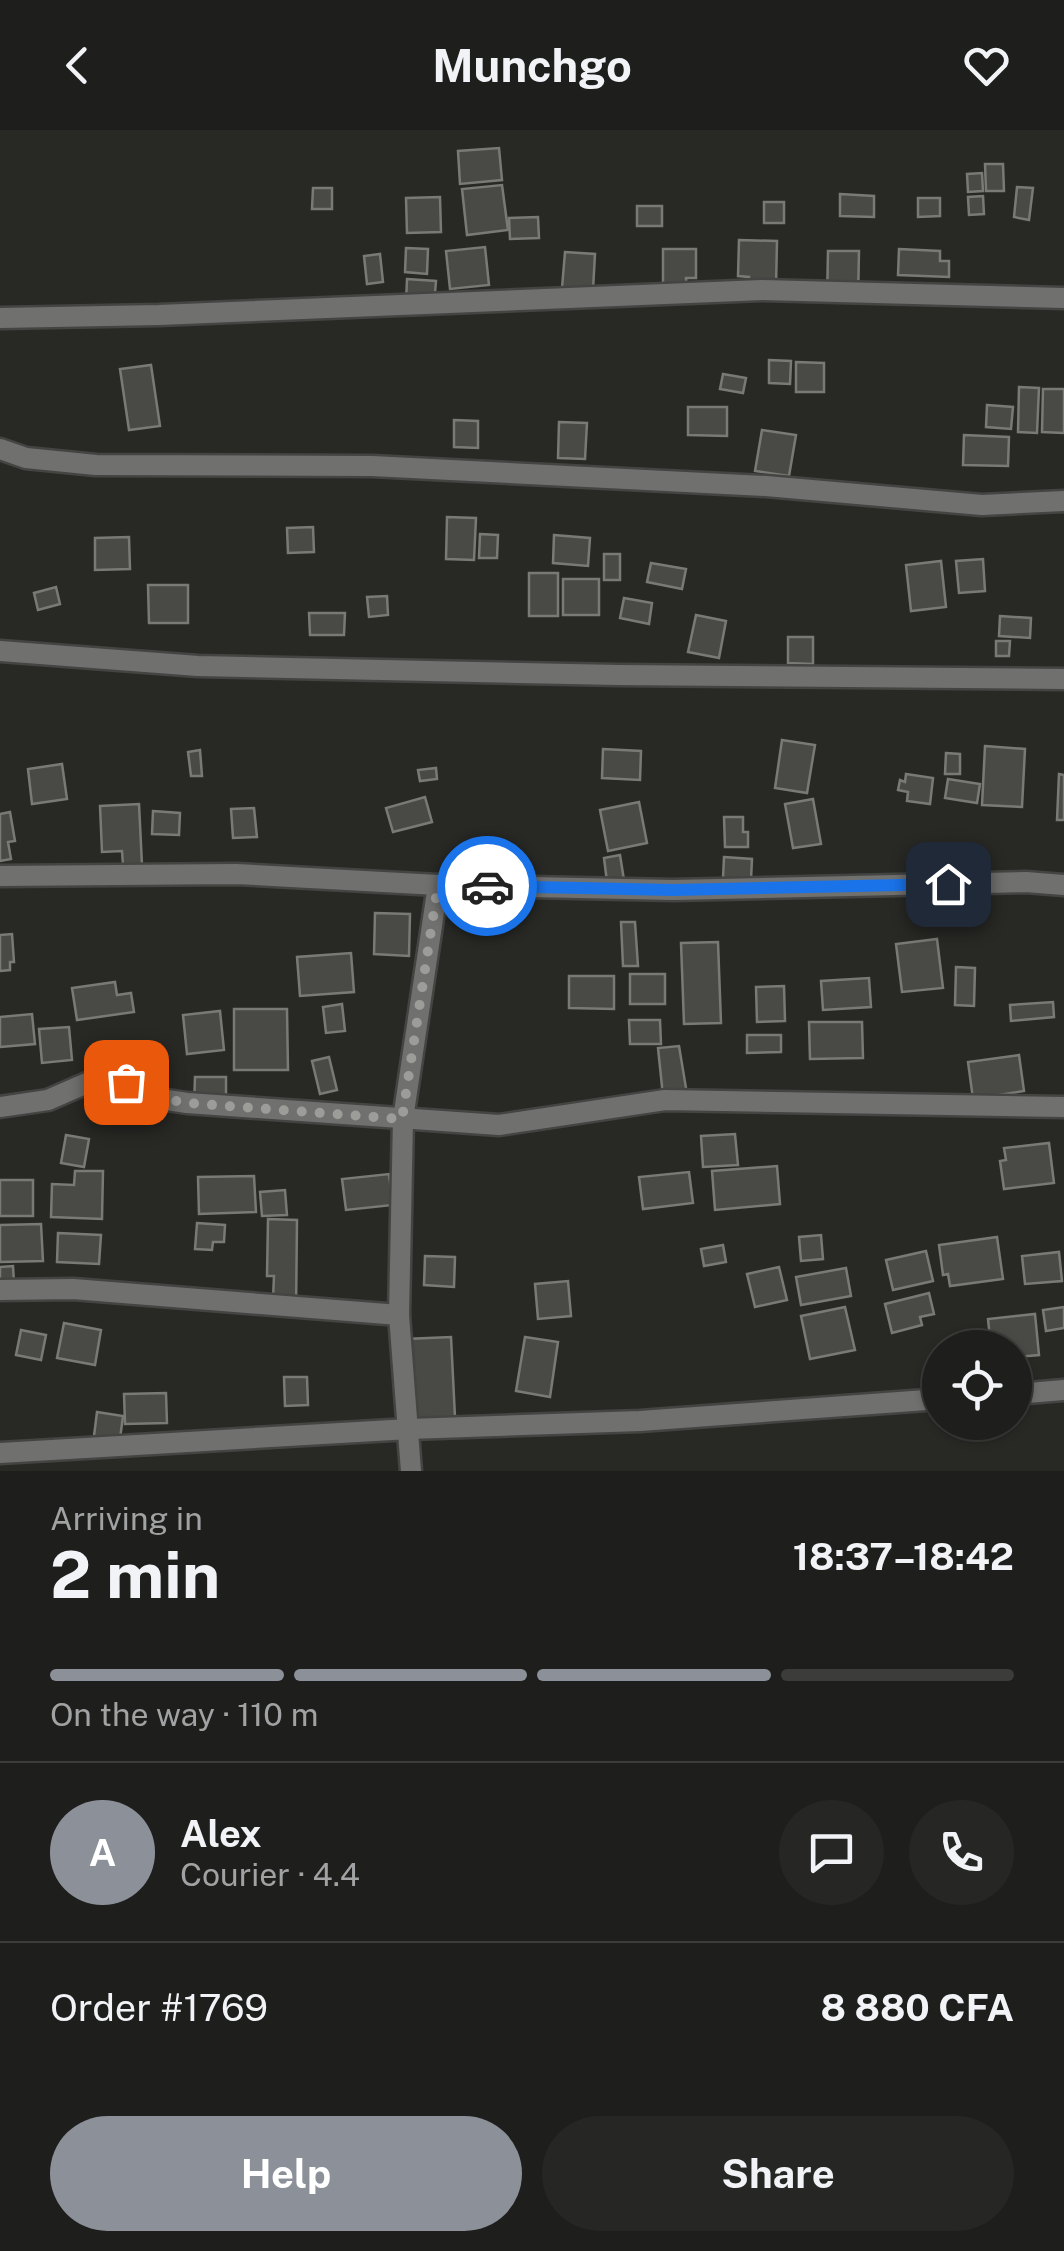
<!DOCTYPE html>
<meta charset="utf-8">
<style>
:root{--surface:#1e1e1c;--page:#262725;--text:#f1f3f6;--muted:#a1a2a3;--line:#3c3c3b;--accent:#8c9099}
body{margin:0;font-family:"Public Sans",sans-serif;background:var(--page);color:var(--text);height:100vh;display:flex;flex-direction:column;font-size:38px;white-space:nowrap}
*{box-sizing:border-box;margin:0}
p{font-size:32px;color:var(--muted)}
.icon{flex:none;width:55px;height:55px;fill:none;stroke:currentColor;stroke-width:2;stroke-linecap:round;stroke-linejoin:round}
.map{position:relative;height:1341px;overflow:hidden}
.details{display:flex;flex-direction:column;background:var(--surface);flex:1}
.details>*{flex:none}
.tools{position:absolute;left:922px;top:1200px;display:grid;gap:20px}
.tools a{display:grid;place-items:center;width:110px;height:110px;border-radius:50%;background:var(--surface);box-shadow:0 2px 8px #0004,0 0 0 2px var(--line);font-size:50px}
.pin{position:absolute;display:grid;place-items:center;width:85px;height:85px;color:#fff;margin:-42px;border-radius:20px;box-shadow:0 5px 15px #0006}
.courier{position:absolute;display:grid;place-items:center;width:100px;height:100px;margin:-50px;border:8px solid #1a73e8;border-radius:50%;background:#fff;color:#222;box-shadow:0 2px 12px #0007}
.head em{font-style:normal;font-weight:700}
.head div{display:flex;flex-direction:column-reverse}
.head{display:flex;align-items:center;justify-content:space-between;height:170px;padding:0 50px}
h1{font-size:65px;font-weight:700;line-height:75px}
.bar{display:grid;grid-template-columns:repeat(4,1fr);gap:15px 10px;align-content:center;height:120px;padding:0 50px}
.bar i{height:12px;border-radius:8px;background:var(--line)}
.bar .selected{background:var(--accent)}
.bar p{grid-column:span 4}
.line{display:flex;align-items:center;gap:25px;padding:0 50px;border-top:2px solid var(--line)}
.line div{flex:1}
.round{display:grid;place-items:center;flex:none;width:105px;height:105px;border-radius:52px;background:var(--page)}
.action{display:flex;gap:20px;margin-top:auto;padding:20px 50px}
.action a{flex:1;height:115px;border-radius:60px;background:var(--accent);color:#fff;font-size:40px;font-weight:700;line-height:115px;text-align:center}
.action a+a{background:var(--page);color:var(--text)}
header{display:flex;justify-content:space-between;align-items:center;height:130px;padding:0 50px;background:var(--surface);font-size:45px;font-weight:700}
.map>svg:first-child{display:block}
</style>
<header><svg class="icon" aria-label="back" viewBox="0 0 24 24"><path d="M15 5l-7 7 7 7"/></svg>Munchgo<svg class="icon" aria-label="heart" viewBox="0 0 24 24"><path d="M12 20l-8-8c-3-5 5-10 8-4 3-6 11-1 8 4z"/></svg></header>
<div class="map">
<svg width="1064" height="1341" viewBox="0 0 1064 1341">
<rect width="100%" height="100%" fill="#282825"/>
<g fill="#494a45" stroke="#797a75" stroke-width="2.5">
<polygon points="499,18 502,50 460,54 458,21"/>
<polygon points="985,34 1003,34 1004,61 986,61"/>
<polygon points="982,43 983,61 968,62 967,44"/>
<polygon points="502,55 508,100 467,105 462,59"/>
<polygon points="1017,57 1033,58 1029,90 1014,87"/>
<polygon points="313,58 332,58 332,79 312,79"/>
<polygon points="840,64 874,66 874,87 840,86"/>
<polygon points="983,66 984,84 969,85 968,67"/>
<polygon points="440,67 441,102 407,103 406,68"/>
<polygon points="918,68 940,68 940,86 918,87"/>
<rect x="764" y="72" width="20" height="21"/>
<rect x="637" y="76" width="25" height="20"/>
<polygon points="538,87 539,108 510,109 509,88"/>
<polygon points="739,110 777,111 776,157 749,157 749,147 738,146"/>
<polygon points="485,117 489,155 450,159 446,121"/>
<polygon points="406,118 428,119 427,144 405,142"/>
<polygon points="663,119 696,119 696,148 686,148 687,161 663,161"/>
<polygon points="899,119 940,121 940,131 949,131 949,147 898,145"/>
<polygon points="828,121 859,121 858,171 827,170"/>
<polygon points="565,122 595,124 593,160 562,158"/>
<polygon points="380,124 383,152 367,154 364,126"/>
<polygon points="407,149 436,151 434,175 406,173"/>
<polygon points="769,230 791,231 790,254 769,253"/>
<polygon points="796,232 824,233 824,262 796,262"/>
<polygon points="151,235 160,296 129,300 120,239"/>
<polygon points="723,244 746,248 743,263 720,259"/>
<polygon points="1019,257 1039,258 1037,303 1018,302"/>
<polygon points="1043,259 1064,259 1064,303 1042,302"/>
<polygon points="987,275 1013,277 1011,299 986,297"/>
<polygon points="688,277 727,277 727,306 688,305"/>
<polygon points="454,290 478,291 478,318 454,317"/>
<polygon points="559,292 587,293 585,329 558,328"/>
<polygon points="762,300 796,305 789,346 755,341"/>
<polygon points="964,305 1009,307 1008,336 963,335"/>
<polygon points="447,387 476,388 474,430 446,429"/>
<polygon points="313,397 314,422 288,423 287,398"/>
<polygon points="480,404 498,405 497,428 479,428"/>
<polygon points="554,405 590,408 588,436 553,433"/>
<polygon points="129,407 130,439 95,440 95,408"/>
<rect x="604" y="424" width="16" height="26"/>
<polygon points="983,429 985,461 959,463 956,431"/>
<polygon points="941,431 946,477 911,481 906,435"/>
<polygon points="651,433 686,439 682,459 647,452"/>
<rect x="529" y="443" width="29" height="43"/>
<rect x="563" y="449" width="36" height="36"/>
<polygon points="148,455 188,455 188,493 149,493"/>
<polygon points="56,457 60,474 38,480 34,463"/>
<polygon points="387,466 388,485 369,487 367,467"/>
<polygon points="624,468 652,473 649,494 620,488"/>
<polygon points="309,483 345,483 344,505 310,505"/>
<polygon points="696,485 726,491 719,528 688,522"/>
<polygon points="1000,486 1031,488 1030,508 999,506"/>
<polygon points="788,507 813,507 813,534 788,533"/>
<polygon points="996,511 1010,511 1009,526 996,526"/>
<polygon points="782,610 815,615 807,663 775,658"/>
<polygon points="985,616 1025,619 1022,677 982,675"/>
<polygon points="603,619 641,621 640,650 602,648"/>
<polygon points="200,620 202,646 191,646 188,622"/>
<polygon points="946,623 960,624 960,644 945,644"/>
<polygon points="62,634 67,669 32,674 28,639"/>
<polygon points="436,638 437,649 420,651 418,640"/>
<polygon points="906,644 933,648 930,674 907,671 908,662 898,660 900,650 905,652"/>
<polygon points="1059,644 1064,645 1064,690 1057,690"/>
<polygon points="948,649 980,654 977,673 945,668"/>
<polygon points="425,667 432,692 393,702 386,678"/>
<polygon points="813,669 821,714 793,718 785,674"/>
<polygon points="639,672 647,713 608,721 600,680"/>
<polygon points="139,674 142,735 123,735 122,721 102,722 100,676"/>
<polygon points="254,678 257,707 233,708 231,679"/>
<polygon points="153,681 180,683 179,705 152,704"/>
<polygon points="10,682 15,711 8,712 11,729 0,731 0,684"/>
<polygon points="724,687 743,687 743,702 748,702 748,717 725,717"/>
<polygon points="620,725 624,750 607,752 604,728"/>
<polygon points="724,727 752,729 751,749 723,748"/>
<polygon points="375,783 410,784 409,826 374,824"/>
<polygon points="621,792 635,792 638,836 623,836"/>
<polygon points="12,804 14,832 10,832 10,840 0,841 0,805"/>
<polygon points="937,809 943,858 902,862 896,814"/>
<polygon points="718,812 721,893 684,894 681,813"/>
<polygon points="351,823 354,862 300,866 297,827"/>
<polygon points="956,837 975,838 974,876 955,875"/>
<rect x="630" y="844" width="35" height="30"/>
<polygon points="569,846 614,846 614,879 569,878"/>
<polygon points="869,848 871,877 823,880 821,851"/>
<polygon points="115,852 117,865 131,863 134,882 77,890 72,858"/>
<polygon points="784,856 785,891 757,892 756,857"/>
<polygon points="1053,872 1054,887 1011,891 1010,875"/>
<polygon points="342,874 345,901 326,903 323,877"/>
<polygon points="234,879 287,879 288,940 234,940"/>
<polygon points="220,881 224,920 187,924 183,885"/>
<polygon points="32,884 35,914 0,917 0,887"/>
<polygon points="629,890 660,890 661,914 630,914"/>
<polygon points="809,892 862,892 863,928 810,929"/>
<polygon points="69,897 72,930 42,933 39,899"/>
<polygon points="747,905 781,905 781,922 747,923"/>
<polygon points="679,916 687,964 663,966 658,918"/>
<polygon points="1019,925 1024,961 973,969 968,932"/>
<polygon points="329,927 337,960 320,964 312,931"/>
<polygon points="195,947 226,947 226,978 194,977"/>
<polygon points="735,1004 738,1035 703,1037 701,1006"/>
<polygon points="66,1005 89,1009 84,1037 61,1033"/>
<polygon points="1049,1013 1054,1053 1004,1059 1000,1031 1006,1030 1004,1018"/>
<polygon points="777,1036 780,1074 715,1080 712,1041"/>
<polygon points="75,1041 103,1041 102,1089 51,1087 52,1054 74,1055"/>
<polygon points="689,1042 693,1073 643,1079 639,1047"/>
<polygon points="389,1044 393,1075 346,1080 342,1049"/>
<polygon points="254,1046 256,1082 199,1084 198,1047"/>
<rect x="0" y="1050" width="33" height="36"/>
<polygon points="285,1060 287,1085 262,1086 260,1062"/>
<polygon points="268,1089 297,1090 296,1184 273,1168 274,1146 267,1146"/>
<polygon points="197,1093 225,1095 224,1112 213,1112 212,1120 195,1119"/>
<polygon points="41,1094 43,1131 0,1132 0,1095"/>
<polygon points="58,1103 101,1105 99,1134 57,1132"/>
<polygon points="821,1105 823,1129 801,1131 799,1107"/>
<polygon points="997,1107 1003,1149 950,1156 948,1144 943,1145 939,1115"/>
<polygon points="723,1115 726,1132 704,1136 701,1119"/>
<polygon points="926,1121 933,1151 893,1160 886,1130"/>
<polygon points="1059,1122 1062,1151 1025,1154 1022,1126"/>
<polygon points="425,1126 455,1127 454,1157 424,1155"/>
<polygon points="13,1136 14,1153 0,1154 0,1137"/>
<polygon points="779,1137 787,1170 755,1177 747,1144"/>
<polygon points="846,1138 851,1166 801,1175 796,1147"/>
<polygon points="568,1151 571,1186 538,1189 535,1154"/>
<polygon points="929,1163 934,1184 920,1187 922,1195 892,1203 885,1174"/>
<polygon points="845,1177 855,1220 810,1229 801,1186"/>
<polygon points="1064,1177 1064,1198 1046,1201 1043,1180"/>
<polygon points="1035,1184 1039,1225 1015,1227 1015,1218 991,1218 988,1189"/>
<polygon points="64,1193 101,1200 95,1235 57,1228"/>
<polygon points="21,1200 46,1205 41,1230 16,1225"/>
<polygon points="451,1207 455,1287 409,1289 405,1209"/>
<polygon points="525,1207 558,1212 550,1267 516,1261"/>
<polygon points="284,1247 307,1247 308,1275 285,1276"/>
<polygon points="166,1263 167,1293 125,1294 124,1264"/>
<polygon points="97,1282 123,1286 120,1309 94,1306"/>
</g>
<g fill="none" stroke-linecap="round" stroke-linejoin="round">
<defs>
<g id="street">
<polyline points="0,188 159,185 762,160 1064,168"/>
<polyline points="0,319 26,328 96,335 372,336 766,356 982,375 1064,371"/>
<polyline points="0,521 198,536 618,545 1064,549"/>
<polyline points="0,746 236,744 438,755 673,760 1026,752 1064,755"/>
<polyline points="0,977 48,970 87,953 112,949 126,951 161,969 187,973 499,995 665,970 1064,977"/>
<polyline points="0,1160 73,1159 399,1185"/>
<polyline points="1015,1264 1064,1260"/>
<polyline points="0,1323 409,1299 640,1291 940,1269"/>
<polyline points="411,1341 399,1185 403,989 438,755"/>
</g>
</defs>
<use href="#street" stroke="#444542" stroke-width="25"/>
<use href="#street" stroke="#70716f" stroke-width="20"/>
</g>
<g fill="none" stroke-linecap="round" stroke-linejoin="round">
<polyline stroke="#9c9c99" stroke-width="10" stroke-dasharray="0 18" points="126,952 161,968 187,973 402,989 438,755 487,756"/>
<polyline stroke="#1a73e8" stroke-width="12" points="487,756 673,760 948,754"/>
</g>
</svg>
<div class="tools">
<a><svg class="icon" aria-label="locate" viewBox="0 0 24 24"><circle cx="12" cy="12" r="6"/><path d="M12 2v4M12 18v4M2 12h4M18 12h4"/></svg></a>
</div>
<div class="pin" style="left:126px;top:952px;background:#ea580c"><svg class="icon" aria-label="bag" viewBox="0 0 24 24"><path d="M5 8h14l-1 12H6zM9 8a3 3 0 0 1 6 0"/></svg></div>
<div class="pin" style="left:948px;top:754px;background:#1f2937"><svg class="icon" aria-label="home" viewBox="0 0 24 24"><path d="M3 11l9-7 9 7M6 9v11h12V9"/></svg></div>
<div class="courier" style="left:487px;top:756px"><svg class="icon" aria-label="car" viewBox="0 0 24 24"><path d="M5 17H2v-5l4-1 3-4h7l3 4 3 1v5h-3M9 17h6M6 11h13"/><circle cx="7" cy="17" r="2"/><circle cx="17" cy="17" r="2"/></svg></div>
</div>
<section class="details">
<div class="head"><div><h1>2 min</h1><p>Arriving in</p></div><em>18:37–18:42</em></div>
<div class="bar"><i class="selected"></i><i class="selected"></i><i class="selected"></i><i></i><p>On the way · 110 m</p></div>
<div class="line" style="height:180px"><b class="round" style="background:var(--accent);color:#fff">A</b><div><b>Alex</b><p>Courier · 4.4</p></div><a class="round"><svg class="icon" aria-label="chat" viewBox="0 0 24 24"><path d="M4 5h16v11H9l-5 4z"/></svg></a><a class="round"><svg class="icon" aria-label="phone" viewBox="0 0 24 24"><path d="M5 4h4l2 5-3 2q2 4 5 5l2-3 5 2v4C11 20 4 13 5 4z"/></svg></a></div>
<div class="line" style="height:130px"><div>Order #1769</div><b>8 880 CFA</b></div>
<div class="action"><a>Help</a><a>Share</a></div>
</section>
